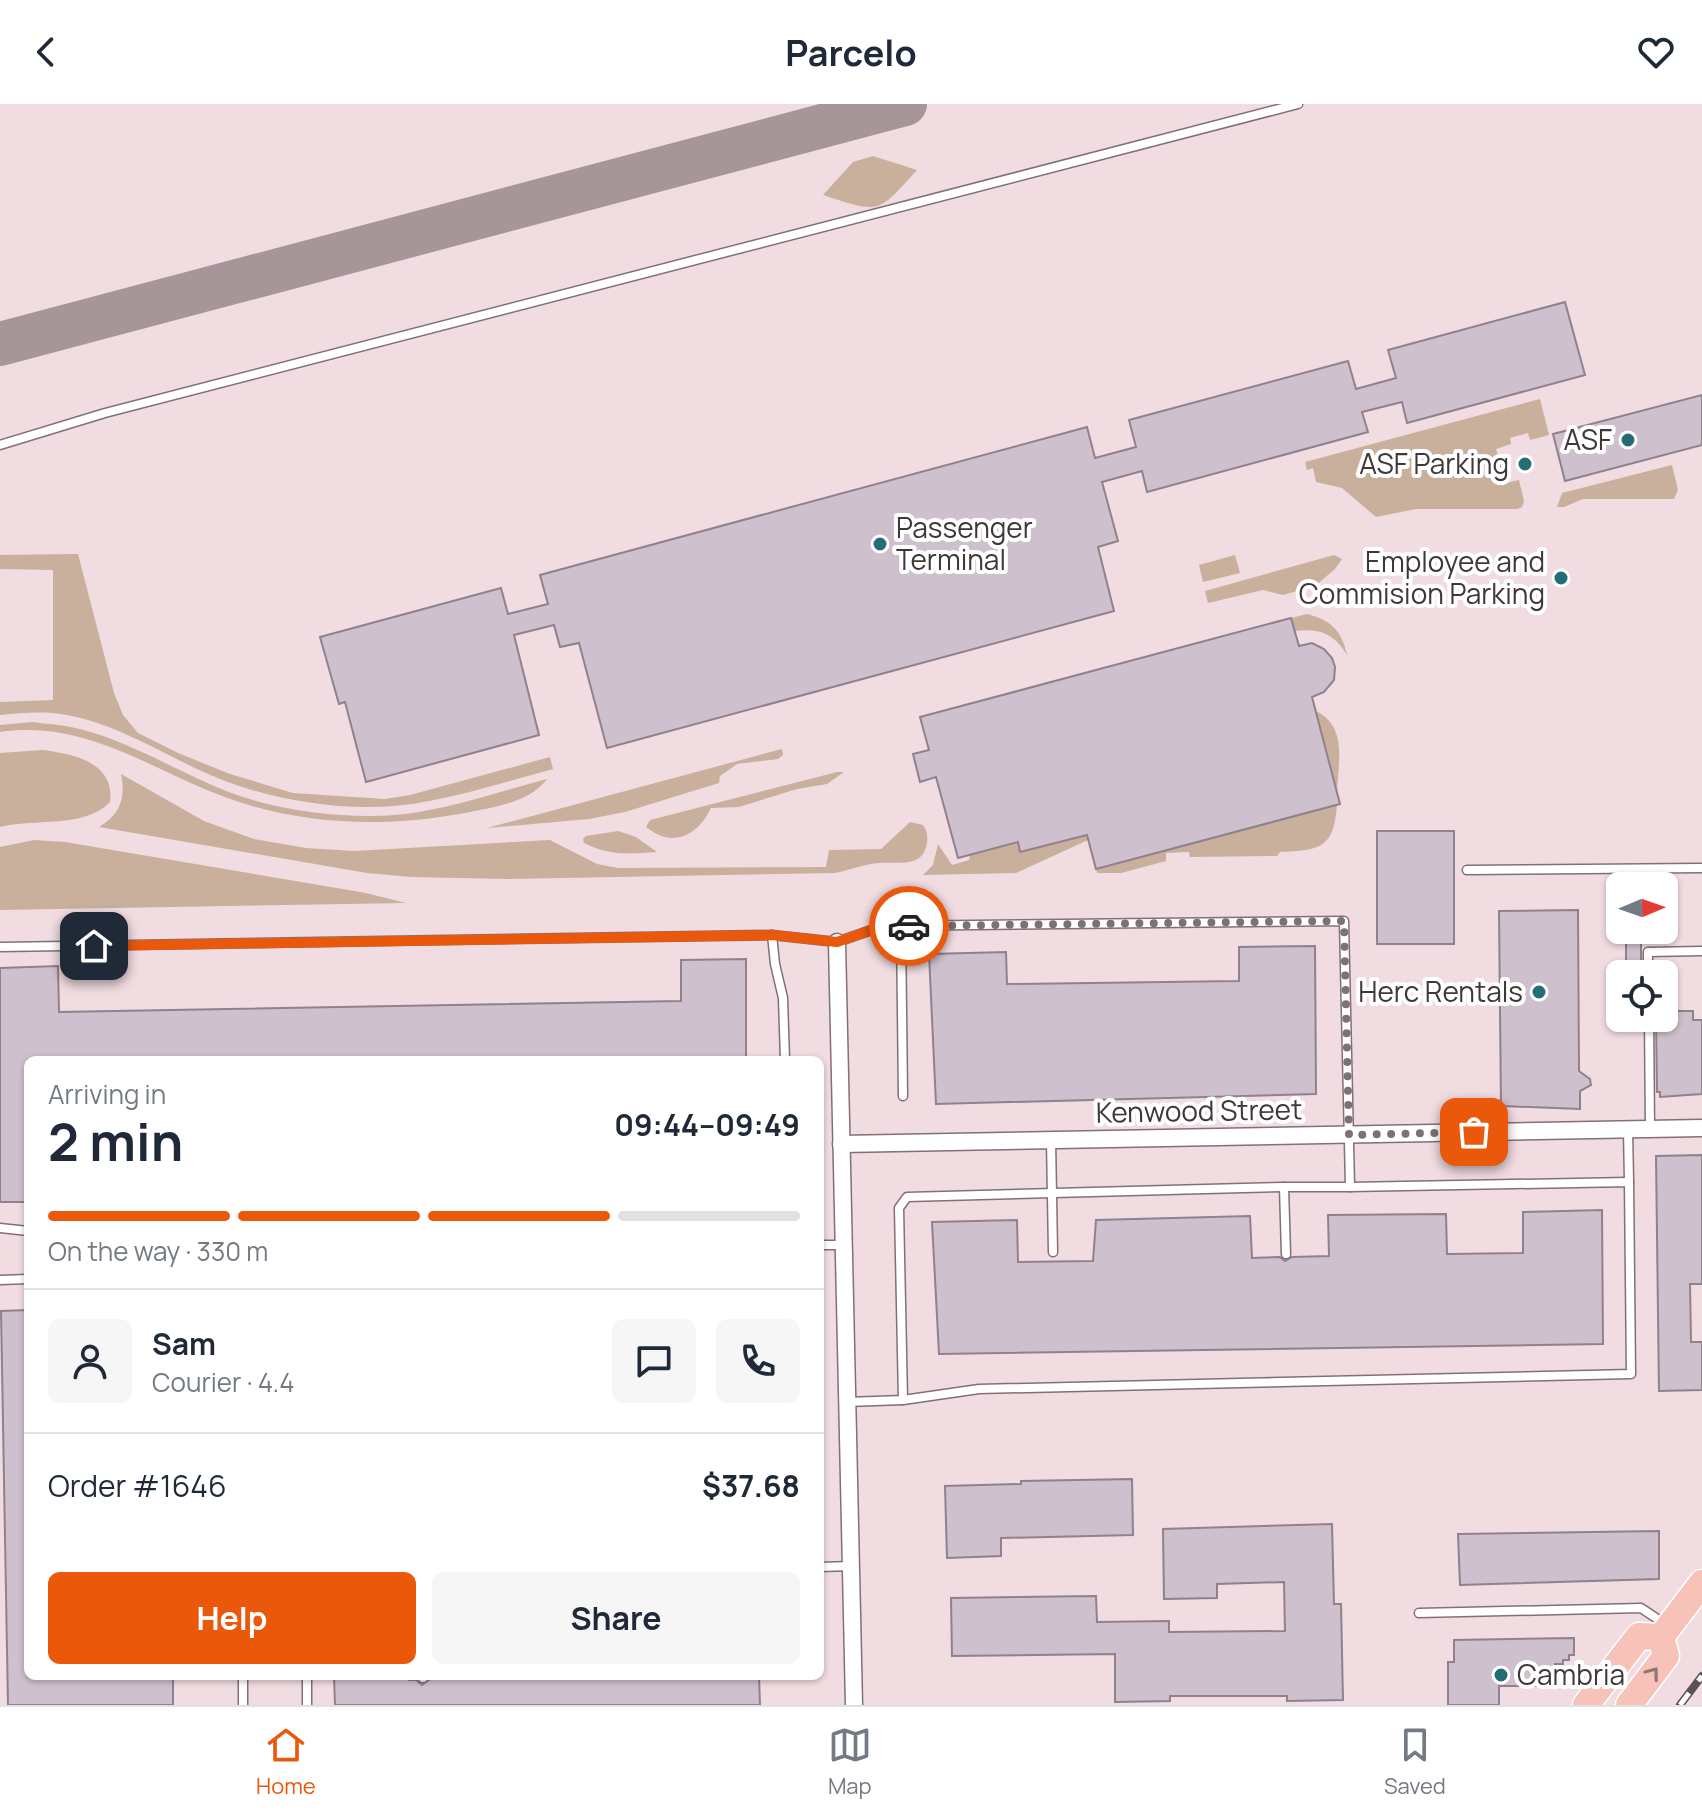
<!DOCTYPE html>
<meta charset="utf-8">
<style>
:root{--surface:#fff;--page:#f6f6f7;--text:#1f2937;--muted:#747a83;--line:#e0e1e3;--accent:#ea580c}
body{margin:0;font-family:Manrope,sans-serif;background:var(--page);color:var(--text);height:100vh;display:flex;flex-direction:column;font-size:30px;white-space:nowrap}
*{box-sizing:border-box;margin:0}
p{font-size:26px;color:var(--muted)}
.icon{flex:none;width:44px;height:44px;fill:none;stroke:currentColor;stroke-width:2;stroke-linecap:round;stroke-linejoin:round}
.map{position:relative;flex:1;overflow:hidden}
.details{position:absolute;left:24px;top:952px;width:800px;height:624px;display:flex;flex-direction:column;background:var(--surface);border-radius:12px;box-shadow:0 2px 6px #0004}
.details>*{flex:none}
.needle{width:52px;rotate:88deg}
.fabs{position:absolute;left:1606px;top:768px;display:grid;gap:16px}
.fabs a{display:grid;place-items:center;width:72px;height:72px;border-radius:12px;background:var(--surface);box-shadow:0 2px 6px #0004;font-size:40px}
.pin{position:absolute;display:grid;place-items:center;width:68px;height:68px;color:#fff;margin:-34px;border-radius:16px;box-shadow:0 4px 12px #0006}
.courier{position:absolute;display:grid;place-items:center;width:80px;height:80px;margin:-40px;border:6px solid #ea580c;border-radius:50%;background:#fff;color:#222;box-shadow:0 2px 10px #0007}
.overview em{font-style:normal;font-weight:700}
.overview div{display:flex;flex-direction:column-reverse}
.overview{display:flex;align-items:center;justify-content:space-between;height:136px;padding:0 24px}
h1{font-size:52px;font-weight:700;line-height:60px}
.bar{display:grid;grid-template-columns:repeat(4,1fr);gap:12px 8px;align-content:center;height:96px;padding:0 24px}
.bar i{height:10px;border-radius:6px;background:var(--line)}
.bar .current{background:var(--accent)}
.bar p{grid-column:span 4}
.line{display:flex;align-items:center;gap:20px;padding:0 24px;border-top:2px solid var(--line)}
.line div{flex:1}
.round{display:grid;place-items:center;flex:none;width:84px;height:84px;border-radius:12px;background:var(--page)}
.button{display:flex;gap:16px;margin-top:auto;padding:16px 24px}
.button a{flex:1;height:92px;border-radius:12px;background:var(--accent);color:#fff;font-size:32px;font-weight:700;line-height:92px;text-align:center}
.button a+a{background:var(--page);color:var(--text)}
header{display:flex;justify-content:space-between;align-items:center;height:104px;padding:0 24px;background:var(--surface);font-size:36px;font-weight:700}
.menu{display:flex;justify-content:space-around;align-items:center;height:112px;border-top:2px solid var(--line);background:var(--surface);font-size:22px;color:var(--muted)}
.menu a{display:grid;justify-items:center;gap:4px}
.menu .current{color:var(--accent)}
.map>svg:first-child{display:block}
</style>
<header><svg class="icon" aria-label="back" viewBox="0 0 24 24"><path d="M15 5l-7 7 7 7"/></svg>Parcelo<svg class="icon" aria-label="heart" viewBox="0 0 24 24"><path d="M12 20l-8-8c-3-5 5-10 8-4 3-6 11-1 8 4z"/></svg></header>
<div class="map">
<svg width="1702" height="1601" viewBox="0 0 1702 1601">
<rect width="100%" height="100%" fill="#f1dce1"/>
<g fill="#c9b09c">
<path d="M 873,52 L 917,66 C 877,110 881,110 823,91 L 853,58 Z"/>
<polygon points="1540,295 1549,331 1530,336 1528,329 1510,334 1511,340 1496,345 1506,379 1519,376 1524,397 1522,403 1517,405 1416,405 1376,413 1342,384 1316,378 1313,364 1307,366 1305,358"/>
<polygon points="1672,361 1678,386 1674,395 1583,395 1564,403 1557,403 1562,389"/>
<path d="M 78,450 L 114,589 L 123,611 L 138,629 L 178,649 L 230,670 L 293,689 L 385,695 L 410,691 L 550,653 L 553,665 C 512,676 471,689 429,697 C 367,710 296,701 236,681 C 177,661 123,619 61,610 C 40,607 20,609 0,611 L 0,598 L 53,596 L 53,466 L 0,465 L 0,451 Z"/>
<polygon points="1235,451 1240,469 1203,478 1199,461"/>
<polygon points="1334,451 1342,455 1335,465 1315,482 1283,491 1263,486 1208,499 1205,487"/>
<path d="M 1307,510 C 1331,516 1342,527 1347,551 C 1334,529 1319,524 1294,527 L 1291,514 Z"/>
<path d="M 1316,607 C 1348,623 1338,658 1337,689 Z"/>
<path d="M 32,618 C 47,620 65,621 80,625 C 135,639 184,672 237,691 C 285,708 355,716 406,710 C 453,704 501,687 547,675 C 529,699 494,703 465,709 C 389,723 310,722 236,697 C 155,670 90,615 0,628 L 0,621 Z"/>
<polygon points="782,645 783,651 778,655 737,660 720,672 719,679 625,708 589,715 487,724"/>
<path d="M 43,646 C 75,650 115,659 110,698 C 84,725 34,714 0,723 L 0,649 Z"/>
<path d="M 837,668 L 844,668 L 827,680 L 797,685 L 739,703 L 711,704 C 697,733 672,744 646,723 L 650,716 Z"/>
<path d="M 121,670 L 204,717 L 254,735 L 306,744 L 354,747 L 550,736 L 597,760 L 618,764 L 826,763 L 829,746 L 881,745 L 910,718 L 923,721 C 927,727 928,732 927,739 C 923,765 898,757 879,759 C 865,760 850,766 835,769 L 507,775 L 411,773 L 367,769 L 99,723 C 120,711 126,694 121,670 Z"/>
<path d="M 1337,700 C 1334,745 1320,746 1280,748 L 1277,752 L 1190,753 L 1189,748 L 1166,749 L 1166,757 L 1121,769 L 1097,769 L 1096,765 Z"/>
<path d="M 618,727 L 636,733 L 657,748 C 630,750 609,752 584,739 L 583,735 L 586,732 Z"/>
<polygon points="1087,731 1088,736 1016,769 923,771 933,761 938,740 952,761 969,756 970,751 1018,738 1021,748"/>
<polygon points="34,736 65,738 366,789 406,799 0,806 0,743"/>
</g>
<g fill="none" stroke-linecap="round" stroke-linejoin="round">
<polyline stroke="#a6969a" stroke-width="44" points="0,240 905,0"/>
</g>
<g fill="#cfc0cd" stroke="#90818d" stroke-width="2">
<polygon points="1565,198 1585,271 1407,319 1402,298 1362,308 1368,328 1147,388 1142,367 1102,378 1118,437 1098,443 1114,507 607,644 579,539 560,543 554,521 514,531 539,631 366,678 345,598 339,600 320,533 501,484 508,510 548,500 540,471 1087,323 1095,354 1136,343 1129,316 1348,257 1356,285 1396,274 1388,246"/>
<polygon points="1702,291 1702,341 1565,377 1553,330"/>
<polygon points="1291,514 1299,542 1312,539 1324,545 1332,554 1335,563 1334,576 1324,588 1312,593 1340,700 1096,765 1087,731 1020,748 1018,738 958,754 936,673 920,678 913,650 929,646 920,613"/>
<rect x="1377" y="727" width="77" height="113"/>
<polygon points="1578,806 1579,967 1590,975 1591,981 1580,987 1580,1005 1501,1002 1499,807"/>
<rect x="1626" y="835" width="15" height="22"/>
<polygon points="1315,842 1316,990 936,1000 929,850 1006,848 1007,880 1239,877 1239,843"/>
<polygon points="746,855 746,956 28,956 28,1098 0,1098 0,864 58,862 59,908 681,897 681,856"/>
<polygon points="1664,907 1693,907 1693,916 1702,916 1702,990 1660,993 1660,988 1657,988 1656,914 1664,914"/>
<polygon points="1702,1051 1702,1180 1690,1180 1691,1238 1702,1238 1702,1286 1659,1287 1656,1052"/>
<polygon points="1602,1106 1603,1240 939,1250 932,1118 1017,1116 1018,1158 1093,1157 1096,1116 1250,1112 1252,1154 1280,1153 1285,1157 1292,1153 1329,1152 1328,1111 1446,1110 1447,1150 1523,1149 1523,1108"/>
<polygon points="28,1206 28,1572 173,1572 173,1601 8,1601 1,1207"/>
<polygon points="1132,1375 1133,1431 1001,1434 1001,1452 947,1454 945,1382 1021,1380 1021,1377"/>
<polygon points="1332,1420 1334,1500 1341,1500 1343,1596 1287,1597 1287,1592 1170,1592 1170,1597 1115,1598 1115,1550 952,1552 951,1494 1096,1492 1097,1518 1169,1517 1169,1528 1285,1527 1284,1478 1217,1480 1217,1494 1164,1495 1163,1425"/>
<polygon points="1659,1427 1659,1475 1460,1481 1458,1430"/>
<polygon points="1574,1534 1574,1551 1569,1551 1569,1556 1563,1556 1563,1560 1555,1560 1555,1582 1499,1582 1499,1601 1448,1601 1448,1558 1454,1558 1454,1536"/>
<polygon points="334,1572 409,1572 409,1576 416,1576 422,1581 430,1575 556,1572 759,1572 760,1601 335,1601"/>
</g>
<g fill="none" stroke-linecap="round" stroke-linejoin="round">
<defs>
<g id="service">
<polyline points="0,341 105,309 1298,0"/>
<polyline points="1467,766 1702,764"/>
<polyline points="901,822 903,992"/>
<polyline points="772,831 775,860 783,894 785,956"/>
<polyline points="0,843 772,831 837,838 883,822 1344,817 1350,1083 1629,1078 1631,1270 979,1285 903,1296 847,1298"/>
<polyline points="1648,870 1648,848 1702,847"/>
<polyline points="1649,914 1650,1025"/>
<polyline points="1628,1025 1629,1078"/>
<polyline points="1051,1036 1053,1148"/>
<polyline points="0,1124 28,1127"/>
<polyline points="820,1141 843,1141"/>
<polyline points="1286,1150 1284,1083 1350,1083"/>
<polyline points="0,1176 28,1175"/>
<polyline points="903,1296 899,1104 907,1093 1284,1083"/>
<polyline points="820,1463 851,1462"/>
<polyline points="1419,1509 1641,1504 1665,1520"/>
<polyline points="243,1572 243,1601"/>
<polyline points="307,1572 307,1601"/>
<polyline points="423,1572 423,1574"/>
</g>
<g id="minor">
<polyline points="837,838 854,1601"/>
<polyline points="841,1040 1702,1024"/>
</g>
<g id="primary">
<polyline points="1586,1601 1639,1532 1661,1533"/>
<polyline points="1629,1601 1666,1552 1661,1533 1702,1479"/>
</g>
</defs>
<use href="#service" stroke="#827074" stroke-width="11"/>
<use href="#minor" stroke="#827074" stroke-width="19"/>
<use href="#primary" stroke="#fff" stroke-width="29"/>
<use href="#service" stroke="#fff" stroke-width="8"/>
<use href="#minor" stroke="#fff" stroke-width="16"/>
<use href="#primary" stroke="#f7c3b9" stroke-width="26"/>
<defs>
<polyline id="rail" points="1680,1601 1702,1572"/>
</defs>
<use href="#rail" stroke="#5b5052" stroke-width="8"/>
<use href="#rail" stroke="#fff" stroke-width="5" stroke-dasharray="15" stroke-linecap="butt"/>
</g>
<defs><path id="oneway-chevron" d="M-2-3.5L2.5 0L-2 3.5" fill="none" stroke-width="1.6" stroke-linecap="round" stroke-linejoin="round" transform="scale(2)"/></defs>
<use stroke="#927673" href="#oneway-chevron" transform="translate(1653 1569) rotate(-53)"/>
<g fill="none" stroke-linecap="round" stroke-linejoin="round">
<polyline stroke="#7e7174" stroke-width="8" stroke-dasharray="0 14.4" points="909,822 1344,817 1349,1031 1474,1028"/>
<polyline stroke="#ea580c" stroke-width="10" points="94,842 772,831 837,838 883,822 909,822"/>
</g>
<g fill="#246d77" stroke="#fff" stroke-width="3">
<circle cx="1628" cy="336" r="8"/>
<circle cx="1525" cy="360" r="8"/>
<circle cx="880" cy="440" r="8"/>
<circle cx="1561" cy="474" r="8"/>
<circle cx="1539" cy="888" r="8"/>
<circle cx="1501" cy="1571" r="8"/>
</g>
<g text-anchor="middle" stroke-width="8" stroke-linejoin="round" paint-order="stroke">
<g font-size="28" fill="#403739" stroke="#fff" text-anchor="end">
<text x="1612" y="346">ASF</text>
<text x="1509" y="370">ASF Parking</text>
<text x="896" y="434" text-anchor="start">Passenger<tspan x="896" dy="32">Terminal</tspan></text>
<text x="1545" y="468">Employee and<tspan x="1545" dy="32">Commision Parking</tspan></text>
<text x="1523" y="898">Herc Rentals</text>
<text x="1517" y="1581" text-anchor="start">Cambria</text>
</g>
<g font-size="28" fill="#403739" stroke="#fff">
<text transform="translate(1199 1007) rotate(-1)" y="10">Kenwood Street</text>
</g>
</g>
</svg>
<div class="fabs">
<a><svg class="needle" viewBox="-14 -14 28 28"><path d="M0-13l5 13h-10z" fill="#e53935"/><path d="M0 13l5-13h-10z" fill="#747a83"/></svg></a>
<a><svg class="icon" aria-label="locate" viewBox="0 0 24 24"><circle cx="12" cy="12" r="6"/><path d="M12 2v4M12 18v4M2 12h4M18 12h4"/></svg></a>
</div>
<div class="pin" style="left:1474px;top:1028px;background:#ea580c"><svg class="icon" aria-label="bag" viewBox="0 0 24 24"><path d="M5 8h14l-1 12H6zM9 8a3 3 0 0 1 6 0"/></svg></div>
<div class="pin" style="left:94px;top:842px;background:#1f2937"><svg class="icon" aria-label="home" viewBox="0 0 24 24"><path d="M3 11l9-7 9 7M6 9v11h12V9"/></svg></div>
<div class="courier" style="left:909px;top:822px"><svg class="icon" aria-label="car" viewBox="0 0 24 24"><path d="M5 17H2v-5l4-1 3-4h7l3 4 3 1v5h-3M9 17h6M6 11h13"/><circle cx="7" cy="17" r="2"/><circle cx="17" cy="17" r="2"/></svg></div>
<section class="details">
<div class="overview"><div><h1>2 min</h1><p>Arriving in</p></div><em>09:44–09:49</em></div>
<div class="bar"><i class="current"></i><i class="current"></i><i class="current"></i><i></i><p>On the way · 330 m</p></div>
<div class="line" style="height:144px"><a class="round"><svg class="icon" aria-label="person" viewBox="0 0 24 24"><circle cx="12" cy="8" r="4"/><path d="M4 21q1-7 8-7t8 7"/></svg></a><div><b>Sam</b><p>Courier · 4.4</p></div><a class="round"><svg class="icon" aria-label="chat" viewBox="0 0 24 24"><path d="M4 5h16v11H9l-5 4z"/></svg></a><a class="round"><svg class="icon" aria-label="phone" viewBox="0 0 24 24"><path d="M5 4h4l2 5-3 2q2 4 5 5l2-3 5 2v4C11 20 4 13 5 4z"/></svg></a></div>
<div class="line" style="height:104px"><div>Order #1646</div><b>$37.68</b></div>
<div class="button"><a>Help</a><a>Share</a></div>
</section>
</div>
<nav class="menu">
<a class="current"><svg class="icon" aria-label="home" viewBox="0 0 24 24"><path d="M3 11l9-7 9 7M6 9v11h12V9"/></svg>Home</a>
<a><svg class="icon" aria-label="map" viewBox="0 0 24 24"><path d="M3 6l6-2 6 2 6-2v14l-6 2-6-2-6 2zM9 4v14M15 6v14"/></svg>Map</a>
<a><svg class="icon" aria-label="saved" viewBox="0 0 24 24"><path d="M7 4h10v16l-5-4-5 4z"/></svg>Saved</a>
</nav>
